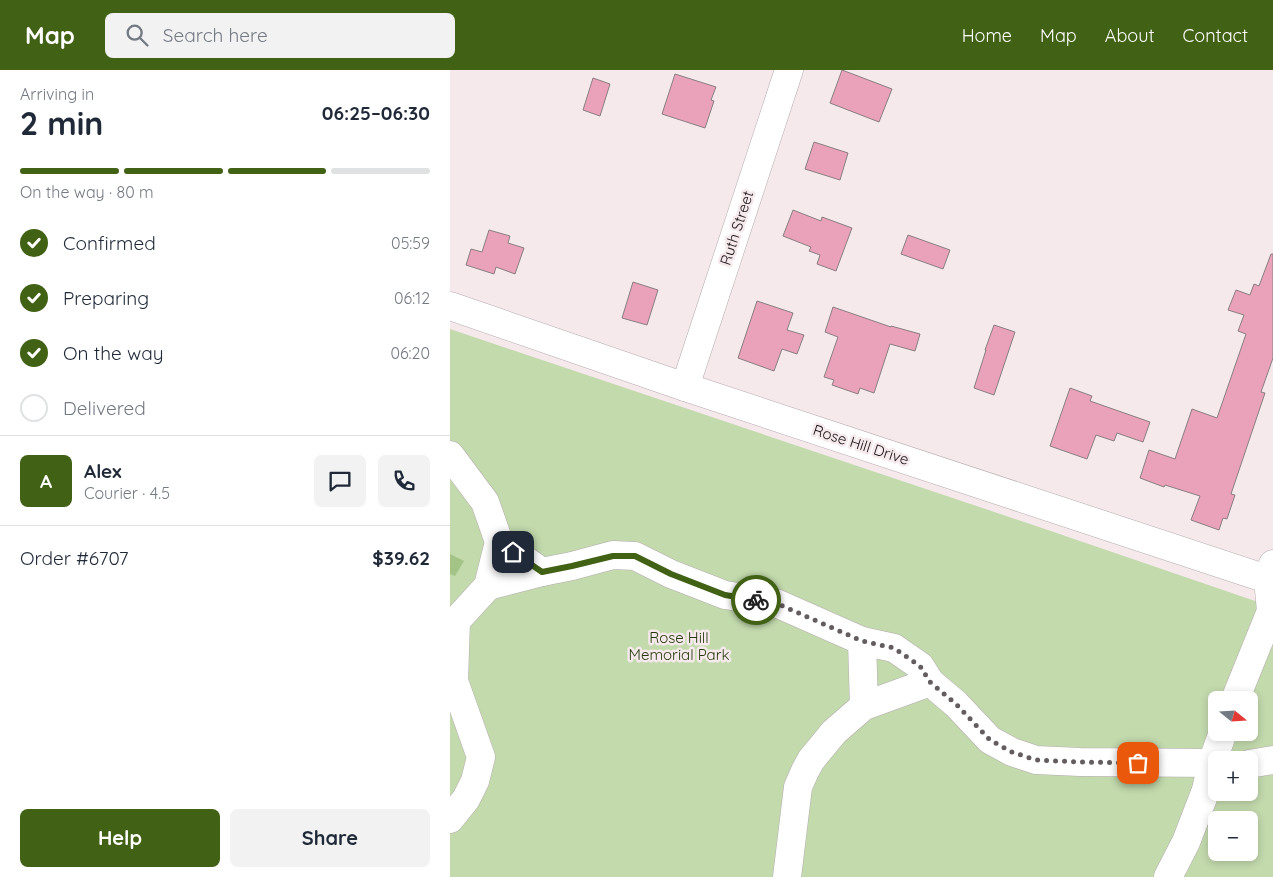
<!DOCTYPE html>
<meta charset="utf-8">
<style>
:root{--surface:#fff;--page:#f2f2f3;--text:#1f2937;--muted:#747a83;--line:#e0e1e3;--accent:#416115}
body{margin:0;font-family:Quicksand,sans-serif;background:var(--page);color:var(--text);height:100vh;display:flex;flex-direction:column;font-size:19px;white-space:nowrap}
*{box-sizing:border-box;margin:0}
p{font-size:16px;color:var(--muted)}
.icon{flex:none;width:28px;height:28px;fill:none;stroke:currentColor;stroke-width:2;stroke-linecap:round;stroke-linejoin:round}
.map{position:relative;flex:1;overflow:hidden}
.side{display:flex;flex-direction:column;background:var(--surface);width:450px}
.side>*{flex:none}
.needle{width:32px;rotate:108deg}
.buttons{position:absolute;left:758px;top:621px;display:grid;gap:10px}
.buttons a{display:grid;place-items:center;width:50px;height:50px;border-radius:8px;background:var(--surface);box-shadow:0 2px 8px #0003;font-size:25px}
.pin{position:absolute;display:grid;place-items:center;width:42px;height:42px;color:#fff;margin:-21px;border-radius:10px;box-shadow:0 2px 8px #0006}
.courier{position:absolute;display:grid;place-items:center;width:50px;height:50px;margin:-25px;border:4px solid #416115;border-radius:50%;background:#fff;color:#222;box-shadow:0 1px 6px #0007}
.overview em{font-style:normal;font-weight:800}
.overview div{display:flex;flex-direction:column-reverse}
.overview{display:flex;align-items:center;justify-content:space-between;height:85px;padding:0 20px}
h1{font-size:32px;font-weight:800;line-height:38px}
.bar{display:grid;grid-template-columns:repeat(4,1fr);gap:8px 5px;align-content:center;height:60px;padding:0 20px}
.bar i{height:6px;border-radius:4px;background:var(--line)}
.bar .active{background:var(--accent)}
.bar p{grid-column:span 4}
.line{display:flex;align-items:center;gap:12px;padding:0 20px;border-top:1px solid var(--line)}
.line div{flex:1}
.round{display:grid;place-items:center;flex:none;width:52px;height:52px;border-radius:8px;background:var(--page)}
ol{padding:0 20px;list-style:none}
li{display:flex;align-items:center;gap:15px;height:55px}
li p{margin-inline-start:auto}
li .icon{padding:5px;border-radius:50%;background:var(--accent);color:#fff;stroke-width:4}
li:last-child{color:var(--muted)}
li i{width:28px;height:28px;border:2px solid var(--line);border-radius:50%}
.cta{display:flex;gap:10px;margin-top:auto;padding:10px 20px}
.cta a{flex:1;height:58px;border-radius:8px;background:var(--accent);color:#fff;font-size:20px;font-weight:800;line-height:58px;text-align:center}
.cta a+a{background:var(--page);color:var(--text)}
header{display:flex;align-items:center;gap:30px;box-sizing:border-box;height:70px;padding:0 25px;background:var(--accent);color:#fff}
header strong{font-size:24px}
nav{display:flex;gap:28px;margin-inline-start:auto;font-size:18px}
.search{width:350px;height:45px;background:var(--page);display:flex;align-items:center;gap:12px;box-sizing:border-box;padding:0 18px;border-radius:8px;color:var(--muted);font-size:19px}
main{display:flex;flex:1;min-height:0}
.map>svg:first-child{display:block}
</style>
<header>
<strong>Map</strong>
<div class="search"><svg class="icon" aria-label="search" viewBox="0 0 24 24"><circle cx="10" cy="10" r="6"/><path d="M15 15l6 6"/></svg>Search here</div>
<nav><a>Home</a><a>Map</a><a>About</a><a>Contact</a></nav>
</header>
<main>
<section class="side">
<div class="overview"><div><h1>2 min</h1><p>Arriving in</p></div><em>06:25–06:30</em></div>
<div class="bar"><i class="active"></i><i class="active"></i><i class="active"></i><i></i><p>On the way · 80 m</p></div>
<ol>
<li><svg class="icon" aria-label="check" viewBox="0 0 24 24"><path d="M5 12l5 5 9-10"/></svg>Confirmed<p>05:59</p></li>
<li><svg class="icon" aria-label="check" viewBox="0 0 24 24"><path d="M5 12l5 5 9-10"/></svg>Preparing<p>06:12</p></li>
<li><svg class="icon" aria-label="check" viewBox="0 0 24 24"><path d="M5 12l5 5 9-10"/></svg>On the way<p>06:20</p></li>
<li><i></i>Delivered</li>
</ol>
<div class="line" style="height:90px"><b class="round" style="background:var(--accent);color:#fff">A</b><div><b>Alex</b><p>Courier · 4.5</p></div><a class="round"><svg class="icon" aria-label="chat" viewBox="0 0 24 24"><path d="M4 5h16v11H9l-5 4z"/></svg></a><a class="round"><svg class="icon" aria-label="phone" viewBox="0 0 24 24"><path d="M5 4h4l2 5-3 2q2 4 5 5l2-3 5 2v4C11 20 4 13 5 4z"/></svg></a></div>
<div class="line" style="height:65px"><div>Order #6707</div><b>$39.62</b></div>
<div class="cta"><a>Help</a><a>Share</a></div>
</section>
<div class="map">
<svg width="823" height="807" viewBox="0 0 823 807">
<rect width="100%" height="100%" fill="#f5e9ec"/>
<path fill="#c3daad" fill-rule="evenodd" d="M 0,259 L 592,458 L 823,537 L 823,807 L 0,807 ZM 766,630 L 799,630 L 799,662 L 766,662 ZM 766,690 L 799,690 L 799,722 L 766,722 ZM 766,750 L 799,750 L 799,782 L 766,782 Z"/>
<polygon fill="#a4c386" points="0,484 14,491 5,506 0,504"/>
<g fill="#eaa2ba" stroke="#897e81">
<polygon points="392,0 442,19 429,52 380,33"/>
<polygon points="225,4 266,17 261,30 264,31 255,58 212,44"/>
<polygon points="143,8 160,14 150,46 133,40"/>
<polygon points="364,72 398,83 390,110 355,99"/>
<polygon points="343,140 371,151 372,147 402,158 386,201 367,194 370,185 359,181 361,177 333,166"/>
<polygon points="39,160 60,166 58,173 74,178 65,204 46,197 44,204 16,195 21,179 32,182"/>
<polygon points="458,165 500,180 493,199 451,184"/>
<polygon points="821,184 823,184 823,288 811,322 815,323 781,424 785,425 777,449 773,448 769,460 741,450 750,426 715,415 714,417 690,408 699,380 725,389 742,339 767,348 796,264 788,261 794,245 778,240 786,220 800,225 804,214 809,216"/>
<polygon points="183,212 208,220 197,255 172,248"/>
<polygon points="307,231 343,243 337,260 354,265 347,284 332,279 324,301 288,288"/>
<polygon points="383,237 441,257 441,256 470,264 465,281 440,274 424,323 410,318 408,324 382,315 384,310 374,307 388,267 375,262"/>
<polygon points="544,255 565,262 544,325 524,318 536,280 535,280"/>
<polygon points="620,318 642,326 640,331 700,352 693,372 667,363 664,371 646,365 637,389 600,376"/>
</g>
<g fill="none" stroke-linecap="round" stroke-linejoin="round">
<defs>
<g id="minor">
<polyline points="0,236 235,317 823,511"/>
<polyline points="235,317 339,0"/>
<polyline points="0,385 35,432 49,472 38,516 6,551 0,552"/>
<polyline points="49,472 92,502 122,496 163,485 185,486 221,504 275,525 326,533 412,571 444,578 470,596 480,612 506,634 540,670 562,682 586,690 630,692 766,693"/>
<polyline points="38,516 92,502"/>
<polyline points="412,571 414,636"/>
<polyline points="0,607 4,611 31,687 25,711 16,729 0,749"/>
<polyline points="4,611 6,551"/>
<polyline points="785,630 821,541 818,509 823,494"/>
<polyline points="799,694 823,690"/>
<polyline points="337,807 348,717 355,701 361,690 384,662 414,636 480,612"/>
<polyline points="718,807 736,772 756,720 762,693 773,662"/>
</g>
</defs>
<use href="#minor" stroke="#b6aaae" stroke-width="29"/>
<use href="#minor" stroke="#fff" stroke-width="28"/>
</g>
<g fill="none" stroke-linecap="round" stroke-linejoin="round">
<polyline stroke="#645d60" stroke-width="5" stroke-dasharray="0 9" points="306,530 326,533 412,571 444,578 470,596 480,612 506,634 540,670 562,682 586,690 630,692 688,693"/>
<polyline stroke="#416115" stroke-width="6" points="63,482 92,502 122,496 163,486 185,486 221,504 275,525 306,530"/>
</g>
<g text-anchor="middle" stroke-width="5" stroke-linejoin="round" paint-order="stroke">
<g font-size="15" fill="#161214" stroke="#f5e9ec">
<text transform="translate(287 158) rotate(-72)" y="5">Ruth Street</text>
<text transform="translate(411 375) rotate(18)" y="5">Rose Hill Drive</text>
</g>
<g font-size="15" fill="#273a0e" stroke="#f5e9ec">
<text x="229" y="573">Rose Hill<tspan x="229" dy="17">Memorial Park</tspan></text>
</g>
</g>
</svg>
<div class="buttons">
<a><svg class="needle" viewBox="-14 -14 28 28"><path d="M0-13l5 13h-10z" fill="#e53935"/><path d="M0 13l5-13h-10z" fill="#747a83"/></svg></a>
<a>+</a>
<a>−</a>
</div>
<div class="pin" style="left:688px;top:693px;background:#ea580c"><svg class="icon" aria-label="bag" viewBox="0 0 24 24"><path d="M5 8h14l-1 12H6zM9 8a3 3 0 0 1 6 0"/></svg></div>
<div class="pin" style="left:63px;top:482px;background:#1f2937"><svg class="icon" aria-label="home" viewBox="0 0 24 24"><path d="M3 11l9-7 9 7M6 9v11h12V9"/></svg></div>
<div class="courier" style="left:306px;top:530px"><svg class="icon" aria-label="bike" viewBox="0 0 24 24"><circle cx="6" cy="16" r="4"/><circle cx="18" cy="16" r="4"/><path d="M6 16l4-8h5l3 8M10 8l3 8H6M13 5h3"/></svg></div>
</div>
</main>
